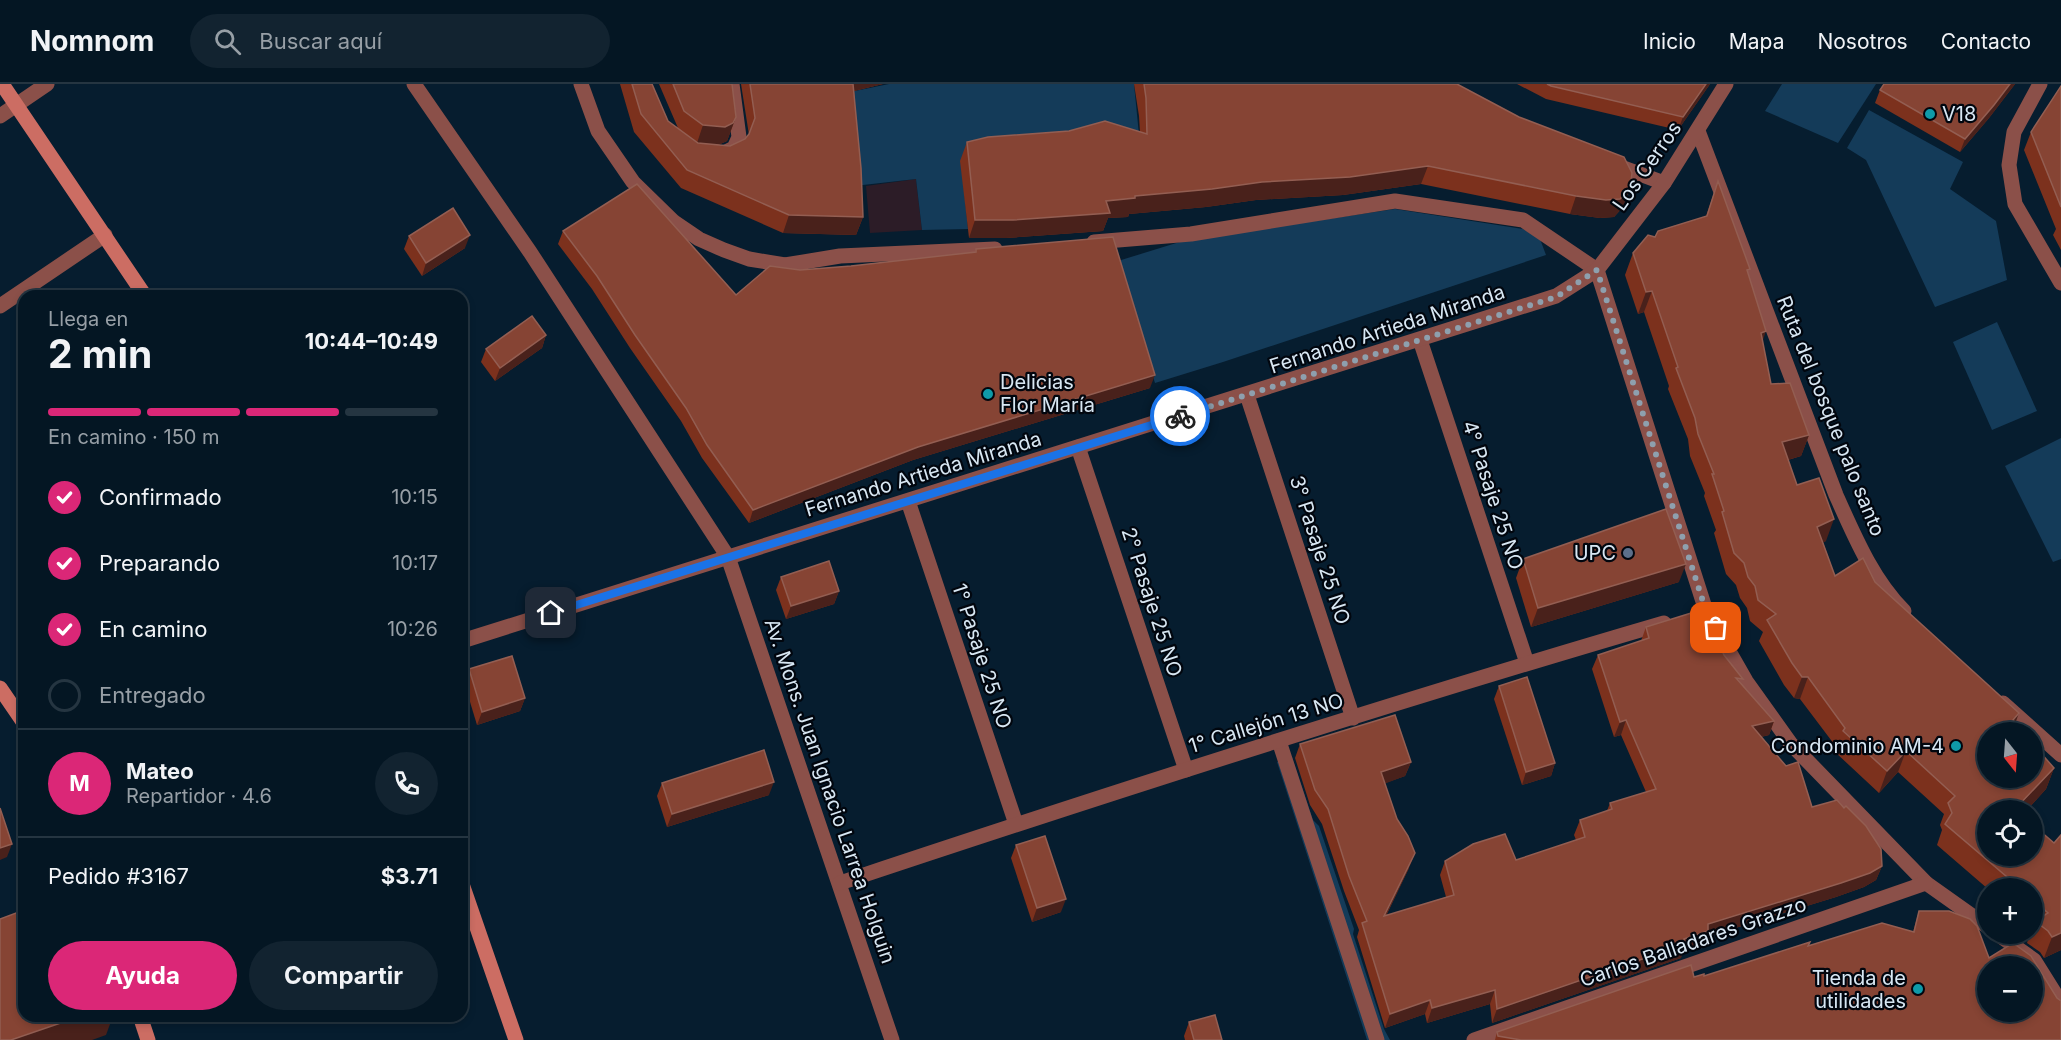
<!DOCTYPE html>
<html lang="es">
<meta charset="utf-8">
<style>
:root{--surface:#041623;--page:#122330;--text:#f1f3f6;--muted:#979fa6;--line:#253541;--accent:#db2777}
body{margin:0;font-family:Inter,sans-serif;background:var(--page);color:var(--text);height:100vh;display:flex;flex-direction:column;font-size:22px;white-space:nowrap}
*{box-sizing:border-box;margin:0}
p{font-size:20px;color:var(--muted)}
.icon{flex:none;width:33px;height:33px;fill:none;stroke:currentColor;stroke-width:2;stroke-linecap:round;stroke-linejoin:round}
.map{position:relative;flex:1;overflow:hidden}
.details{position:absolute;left:18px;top:206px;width:450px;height:732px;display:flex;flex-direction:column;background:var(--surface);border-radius:18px;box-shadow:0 3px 9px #0003,0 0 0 2px var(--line)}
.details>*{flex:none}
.needle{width:39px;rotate:163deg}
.controls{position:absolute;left:1977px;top:638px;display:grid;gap:12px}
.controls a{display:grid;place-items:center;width:66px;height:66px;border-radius:50%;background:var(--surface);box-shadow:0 3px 9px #0003,0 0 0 2px var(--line);font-size:30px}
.pin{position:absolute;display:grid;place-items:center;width:51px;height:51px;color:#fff;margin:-26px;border-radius:12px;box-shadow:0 3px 9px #0006}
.courier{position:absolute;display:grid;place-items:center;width:60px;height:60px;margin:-30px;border:4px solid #1a73e8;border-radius:50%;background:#fff;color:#222;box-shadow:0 2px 8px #0007}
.headline em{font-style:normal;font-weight:700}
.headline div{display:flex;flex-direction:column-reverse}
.headline{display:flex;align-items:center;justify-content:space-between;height:102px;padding:0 30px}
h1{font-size:39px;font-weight:700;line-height:45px}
.bar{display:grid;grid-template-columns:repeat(4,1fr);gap:9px 6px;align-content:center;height:72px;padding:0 30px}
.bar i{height:8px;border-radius:4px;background:var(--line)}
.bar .current{background:var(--accent)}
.bar p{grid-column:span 4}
.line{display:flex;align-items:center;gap:15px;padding:0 30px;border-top:2px solid var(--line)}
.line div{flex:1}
.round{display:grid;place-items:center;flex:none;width:63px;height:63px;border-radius:32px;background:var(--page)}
ol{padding:0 30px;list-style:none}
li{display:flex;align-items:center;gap:18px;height:66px}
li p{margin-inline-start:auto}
li .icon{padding:6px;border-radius:50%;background:var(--accent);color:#fff;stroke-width:4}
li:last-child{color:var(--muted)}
li i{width:33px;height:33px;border:3px solid var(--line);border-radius:50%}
.button{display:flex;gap:12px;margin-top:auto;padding:12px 30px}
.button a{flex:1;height:69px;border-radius:36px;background:var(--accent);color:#fff;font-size:24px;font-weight:700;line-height:69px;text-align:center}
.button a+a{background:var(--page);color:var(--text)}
header{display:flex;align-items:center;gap:36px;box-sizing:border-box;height:84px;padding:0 30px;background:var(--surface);border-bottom:2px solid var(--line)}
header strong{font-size:28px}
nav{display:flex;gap:33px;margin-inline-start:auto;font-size:21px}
.search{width:420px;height:54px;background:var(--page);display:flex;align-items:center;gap:15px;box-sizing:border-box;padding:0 21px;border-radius:33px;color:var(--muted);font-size:22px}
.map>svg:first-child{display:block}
</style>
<header>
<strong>Nomnom</strong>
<div class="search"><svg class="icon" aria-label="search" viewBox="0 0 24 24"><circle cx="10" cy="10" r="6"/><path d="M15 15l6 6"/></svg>Buscar aquí</div>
<nav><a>Inicio</a><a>Mapa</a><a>Nosotros</a><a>Contacto</a></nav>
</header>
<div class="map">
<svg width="2061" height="956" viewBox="0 0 2061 956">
<rect width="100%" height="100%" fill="#061d2f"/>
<polygon fill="#2c1c27" points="916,95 922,146 870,149 866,102"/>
<g fill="#143b59">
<polygon points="889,0 1134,0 1140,61 961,76 968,145 922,146 916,95 854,102 845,9"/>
<polygon points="1782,0 1876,0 1838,59 1765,27"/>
<polygon points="1869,26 1963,78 1950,105 1996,137 2007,196 1935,223 1866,76 1847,64"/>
<polygon points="1395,125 1523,145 1540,155 1546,171 1223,278 1155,299 1118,177 1186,156"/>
<polygon points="1997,238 2037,327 1992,346 1953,258"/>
<polygon points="2061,354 2061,475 2053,478 2005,382"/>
<polygon points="1292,673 1313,736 1319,742 1354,845 1353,850 1384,945 1390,956 1367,956 1277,678"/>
</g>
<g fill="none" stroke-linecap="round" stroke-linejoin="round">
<polyline stroke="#8b5049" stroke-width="15" points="722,70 734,64 739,53 732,0"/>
<g stroke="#8b5049" stroke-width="15">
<polyline points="414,0 530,168 728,473 892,956"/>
<polyline points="581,0 598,47 633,98 674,138 699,155 724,166 749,175 785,181 840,172 995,165"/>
<polyline points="2040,0 2014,48 2009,81 2015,120 2061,199"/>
<polyline points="0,32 47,0"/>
<path d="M 1698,47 L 1836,411 C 1854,451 1872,495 1904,527"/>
<polyline points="1613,80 1664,99"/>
<polyline points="1094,158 1191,150 1395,117 1523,136 1597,186 1706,527 1746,597 1791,660 1926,799 1988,843"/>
<polyline points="0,222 105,151"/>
<polyline points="1420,256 1527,579"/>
<polyline points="1247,311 1353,634"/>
<polyline points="1078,363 1186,686"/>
<polyline points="908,417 1016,740"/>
<polyline points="462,557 1556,212 1597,186 1664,99 1726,0"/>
<polyline points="2003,619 2061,671"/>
<polyline points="1279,657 1377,956"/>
<path d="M 840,799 C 1113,708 1387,620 1664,539"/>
<polyline points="1996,849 2034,876 2061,919"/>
<polyline points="1474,956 1926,799"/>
</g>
<g stroke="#cc6d63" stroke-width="15">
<polyline points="2,0 145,212"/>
<polyline points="0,604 24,639"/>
<polyline points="462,800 516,956"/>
<polyline points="140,932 148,956"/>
</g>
</g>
<g fill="#7c311d">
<polygon points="620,0 652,0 668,37 678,44 659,0 732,0 736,33 727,57 718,61 730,62 745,55 749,51 741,0 883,0 854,7 863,133 856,151 783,149 681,104 634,48"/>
<polygon points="1134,0 1457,0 1623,123 1614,133 1600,134 1570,130 1421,100 1343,111 1256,116 1206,123 1129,130 1128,133 1108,134 1103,147 1006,154 969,154 960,77 967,58 1140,48 1139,32"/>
<polygon points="1517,0 1710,0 1678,46 1546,15"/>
<polygon points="1884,0 2015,0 1989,34 1960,68 1875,19 1880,6"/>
<polygon points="2061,2 2061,166 2053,151 2056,145 2024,66 2031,48"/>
<polygon points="1718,97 1748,189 1771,300 1809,351 1801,372 1788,376 1797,401 1826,457 1823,458 1835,492 1875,498 2015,639 2054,684 2046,705 2027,726 1988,726 2054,759 2061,751 2061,866 2044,874 2040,868 2027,859 2030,849 2032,849 2032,804 1988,805 1937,761 1942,746 1940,741 1944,730 1898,688 1879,709 1835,668 1837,664 1800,615 1794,614 1784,601 1759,557 1763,548 1750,537 1747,524 1740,514 1736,501 1726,490 1714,449 1716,446 1704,412 1705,409 1690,372 1688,355 1668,305 1669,302 1644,228 1638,230 1625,191 1633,169 1655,153 1706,132"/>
<polygon points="563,147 736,211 800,186 851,182 975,169 976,165 1150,304 913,376 749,439 702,374 681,337 630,264 592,205 558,160"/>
<polygon points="409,152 465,164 422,192 404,165"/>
<polygon points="546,251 542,264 495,297 481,278 486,265"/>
<polygon points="1523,475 1679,498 1531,543 1516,494"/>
<polygon points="781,493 839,507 834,520 786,535 776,506"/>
<polygon points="1706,539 1741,600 1774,637 1769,651 1761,653 1812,723 1882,782 1876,796 1864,803 1836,813 1706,853 1703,861 1682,869 1681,874 1492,939 1490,920 1427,939 1425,930 1385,944 1357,853 1359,846 1344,807 1322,740 1310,721 1295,674 1300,660 1411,678 1405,692 1385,699 1409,784 1386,832 1446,813 1440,791 1445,777 1516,776 1576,756 1574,751 1580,736 1607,727 1610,719 1646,708 1621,651 1614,653 1592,585 1598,571 1641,557 1646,543"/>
<polygon points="24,547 24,573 16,562 21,549"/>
<polygon points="469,585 525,614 520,627 477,641 464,598"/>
<polygon points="1499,602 1555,679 1551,692 1522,701 1494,615"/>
<polygon points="662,699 769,711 667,743 657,712"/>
<polygon points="1016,761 1061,828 1032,838 1011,774"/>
<polygon points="1919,827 1989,874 2057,914 2061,956 1495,956 1497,948 1694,893 1704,892 1808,862 1913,848"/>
<polygon points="1189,938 1222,956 1185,956 1184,952"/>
</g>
<g fill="#49211b">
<polygon points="849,0 883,0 845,9"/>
<polygon points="1706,0 1710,0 1678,46 1683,33"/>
<polygon points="2010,0 2015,0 1989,34 1960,68 1965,55"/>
<polygon points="736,33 727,57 718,61 697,59 703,41"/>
<polygon points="1428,82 1421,100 1343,111 1256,116 1206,123 1129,130 1128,133 1108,134 1103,147 1006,154 969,154 975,136 1135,112 1262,98"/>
<polygon points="1630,105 1623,123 1614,133 1600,134 1570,130 1576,112"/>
<polygon points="789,131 863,133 856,151 783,149"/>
<polygon points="470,151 465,164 422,192 426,179"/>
<polygon points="1652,207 1644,228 1638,230 1646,208"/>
<polygon points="1766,247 1759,268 1761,249"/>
<polygon points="546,251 542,264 495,297 500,284"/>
<polygon points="1155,291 1150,304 913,376 749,439 753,426 918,363"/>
<polygon points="1809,351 1801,372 1774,380 1782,358"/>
<polygon points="1834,435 1826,457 1810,465 1817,443"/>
<polygon points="1686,480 1679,498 1531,543 1538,524"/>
<polygon points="839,507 834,520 786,535 791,522"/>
<polygon points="1802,593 1808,593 1800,615 1794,614"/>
<polygon points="525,614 520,627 477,641 482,628"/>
<polygon points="2019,629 2012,648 2013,636"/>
<polygon points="1626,636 1621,651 1614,653 1620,638"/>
<polygon points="1774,637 1769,651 1747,656 1752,642"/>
<polygon points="1906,667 1898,688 1879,709 1887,687"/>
<polygon points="1411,678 1405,692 1376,703 1381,688"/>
<polygon points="1555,679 1551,692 1522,701 1526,688"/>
<polygon points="2054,684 2046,705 2027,726 2015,726"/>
<polygon points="774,698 769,711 667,743 672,730"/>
<polygon points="12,760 7,773 0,776 0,764"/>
<polygon points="1415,769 1409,784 1378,847 1384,832"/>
<polygon points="1882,782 1876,796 1864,803 1836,813 1706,853 1703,861 1682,869 1681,874 1492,939 1497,925 1684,855 1708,840"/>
<polygon points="1066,815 1061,828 1032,838 1037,824"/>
<polygon points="2061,849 2061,866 2044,874 2052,853"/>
<polygon points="1495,906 1490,920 1427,939 1432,924"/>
<polygon points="1430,916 1425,930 1385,944 1390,930"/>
<polygon points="81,932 113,932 106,951 92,956 11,956"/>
</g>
<g fill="#864434" stroke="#935e52" stroke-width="1.5" fill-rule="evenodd">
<polygon points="632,0 652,0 668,37 698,59 730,62 745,55 749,50 755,34 750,0 853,0 861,84 863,133 789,131 687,86 641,30"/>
<polygon points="673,0 732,0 736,33 733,39 725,43 703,41 684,27"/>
<polygon points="1144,0 1457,0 1519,33 1624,73 1632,89 1630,105 1620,115 1606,116 1576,112 1428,82 1350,93 1262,98 1212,105 1135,112 1135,114 1106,117 1110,129 1013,136 975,136 967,58 988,53 1069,47 1105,37 1147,50 1146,14"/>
<polygon points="1547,0 1706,0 1683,33 1551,2"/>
<polygon points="1884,0 2010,0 1994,21 1965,55 1880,6"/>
<polygon points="2061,2 2061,123 2031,48"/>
<polygon points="1718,97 1750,185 1747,186 1766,247 1761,249 1771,300 1790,299 1809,351 1782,358 1797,401 1819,394 1834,435 1817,443 1835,492 1863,474 1875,498 2019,629 2013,636 2023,648 1988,648 1988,693 2032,693 2032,659 2054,684 2015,725 2016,726 1988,726 1988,771 2032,771 2032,740 2054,759 2061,751 2061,849 2052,853 2048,847 2035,837 2048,829 2032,815 2032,804 2020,804 1945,740 1952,729 1948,719 1955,712 1906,667 1887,687 1843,647 1845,644 1808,593 1802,593 1792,579 1767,536 1776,530 1758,516 1755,502 1748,493 1744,479 1734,469 1722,428 1724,427 1712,390 1714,390 1698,350 1695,334 1676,284 1678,283 1652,207 1646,208 1633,169 1648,151 1655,153 1658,147 1707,132"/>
<polygon points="637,100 736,211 770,182 800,186 851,182 976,168 976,165 1113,153 1155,291 918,363 753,426 707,361 686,324 635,251 597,192 563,147"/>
<polygon points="453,124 470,151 426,179 409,152"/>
<polygon points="532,232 546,251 500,284 486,265"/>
<polygon points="1666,425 1686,480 1538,524 1523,475"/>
<polygon points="829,477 839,507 791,522 781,493"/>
<polygon points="1701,526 1706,539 1712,544 1724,571 1743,595 1736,594 1774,637 1752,642 1786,682 1798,678 1812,723 1837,716 1844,724 1846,722 1866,742 1881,765 1882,782 1870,789 1841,799 1708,840 1708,847 1684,855 1686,860 1497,925 1495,906 1432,924 1430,916 1390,930 1362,839 1367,837 1349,792 1328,725 1315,706 1300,660 1395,631 1411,678 1381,688 1397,735 1408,752 1415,769 1384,832 1454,811 1445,777 1473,760 1505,750 1516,776 1585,753 1580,736 1612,725 1610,719 1656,705 1626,636 1620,638 1598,571 1649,554 1646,543"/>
<polygon points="24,547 24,554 21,549"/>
<polygon points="512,572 525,614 482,628 469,585"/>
<polygon points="1527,593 1555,679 1526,688 1499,602"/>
<polygon points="764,666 774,698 672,730 662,699"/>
<polygon points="0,724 12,760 0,764"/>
<polygon points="1045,752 1066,815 1037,824 1016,761"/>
<polygon points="24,826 24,932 81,932 11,956 0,956 0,835"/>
<path d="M 1919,827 L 1949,827 L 1970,835 L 1977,842 L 1989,874 L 2013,859 L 2031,872 L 2057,914 L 2061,917 L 2061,956 L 1521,956 L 1498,952 L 1497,948 L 1691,881 L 1694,893 L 1704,890 L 1704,892 L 1810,858 L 1808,862 L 1882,839 L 1914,848 ZM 1988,882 L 2032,882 L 2032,927 L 1988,927 Z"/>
<polygon points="1215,931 1222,956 1194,956 1189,938"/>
</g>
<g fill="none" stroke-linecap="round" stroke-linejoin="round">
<polyline stroke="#8ea0ae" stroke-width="6" stroke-dasharray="0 10.8" points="1180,332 1556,213 1597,186 1706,527 1716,544"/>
<polyline stroke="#1a73e8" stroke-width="8" points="551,529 1180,332"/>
</g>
<g fill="#0f9aa8" stroke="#01060e" stroke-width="2">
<circle cx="1930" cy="30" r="6"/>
<circle cx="988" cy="310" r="6"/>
<circle cx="1956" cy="662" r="6"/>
<circle cx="1918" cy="905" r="6"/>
</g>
<circle fill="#5c6f8a" stroke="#01060e" stroke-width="2" cx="1628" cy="469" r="6"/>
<g text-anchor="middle" stroke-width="4.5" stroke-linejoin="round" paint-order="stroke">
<g font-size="20" fill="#d8e7f3" stroke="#01060e" text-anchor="end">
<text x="1942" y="37" text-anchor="start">V18</text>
<text x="1000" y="305" text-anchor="start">Delicias<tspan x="1000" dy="23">Flor María</tspan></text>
<text x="1616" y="476">UPC</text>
<text x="1944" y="669">Condominio AM-4</text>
<text x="1906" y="901">Tienda de<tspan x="1906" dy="23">utilidades</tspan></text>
</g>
<g font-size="20" fill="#d8e7f3" stroke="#01060e">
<text transform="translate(1647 82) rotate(-55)" y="7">Los Cerros</text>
<text transform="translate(1387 245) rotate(-18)" y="7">Fernando Artieda Miranda</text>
<text transform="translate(1831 332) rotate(68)" y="7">Ruta del bosque palo santo</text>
<text transform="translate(923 390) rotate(-17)" y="7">Fernando Artieda Miranda</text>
<text transform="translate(1493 411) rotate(72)" y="7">4° Pasaje 25 NO</text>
<text transform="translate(1320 466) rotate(72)" y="7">3° Pasaje 25 NO</text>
<text transform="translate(1152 518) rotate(72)" y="7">2° Pasaje 25 NO</text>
<text transform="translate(982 572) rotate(72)" y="7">1° Pasaje 25 NO</text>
<text transform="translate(1266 639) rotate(-17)" y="7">1° Callejón 13 NO</text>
<text transform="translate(830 707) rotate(71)" y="7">Av. Mons. Juan Ignacio Larrea Holguin</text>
<text transform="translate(1693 858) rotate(-19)" y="7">Carlos Balladares Grazzo</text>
</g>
</g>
</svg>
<div class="controls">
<a><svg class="needle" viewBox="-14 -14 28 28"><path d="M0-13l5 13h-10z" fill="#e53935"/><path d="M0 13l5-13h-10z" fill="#979fa6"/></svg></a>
<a><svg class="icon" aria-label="locate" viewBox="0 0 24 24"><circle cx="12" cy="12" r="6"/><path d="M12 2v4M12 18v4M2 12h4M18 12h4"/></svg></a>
<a>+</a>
<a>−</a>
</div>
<div class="pin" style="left:1716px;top:544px;background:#ea580c"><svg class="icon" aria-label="bag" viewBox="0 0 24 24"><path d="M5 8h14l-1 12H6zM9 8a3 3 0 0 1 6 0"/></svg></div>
<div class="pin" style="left:551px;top:529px;background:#1f2937"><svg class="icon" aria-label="home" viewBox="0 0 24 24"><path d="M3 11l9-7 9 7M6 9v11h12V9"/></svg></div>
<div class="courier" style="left:1180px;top:332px"><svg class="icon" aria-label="bike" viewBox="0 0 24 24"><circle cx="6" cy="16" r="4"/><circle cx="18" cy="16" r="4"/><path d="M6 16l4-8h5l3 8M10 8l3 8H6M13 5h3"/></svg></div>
<section class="details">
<div class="headline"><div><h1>2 min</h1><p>Llega en</p></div><em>10:44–10:49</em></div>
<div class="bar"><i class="current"></i><i class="current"></i><i class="current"></i><i></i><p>En camino · 150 m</p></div>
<ol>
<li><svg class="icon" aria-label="check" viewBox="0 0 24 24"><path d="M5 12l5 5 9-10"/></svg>Confirmado<p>10:15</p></li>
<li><svg class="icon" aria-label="check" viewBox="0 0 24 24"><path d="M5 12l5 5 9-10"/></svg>Preparando<p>10:17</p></li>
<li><svg class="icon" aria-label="check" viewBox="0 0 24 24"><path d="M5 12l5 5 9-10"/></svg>En camino<p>10:26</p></li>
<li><i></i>Entregado</li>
</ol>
<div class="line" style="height:108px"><b class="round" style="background:var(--accent);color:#fff">M</b><div><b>Mateo</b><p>Repartidor · 4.6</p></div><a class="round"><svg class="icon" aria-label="phone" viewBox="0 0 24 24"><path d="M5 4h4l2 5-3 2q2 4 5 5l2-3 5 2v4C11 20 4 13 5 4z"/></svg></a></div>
<div class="line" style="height:78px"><div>Pedido #3167</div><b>$3.71</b></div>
<div class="button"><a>Ayuda</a><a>Compartir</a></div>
</section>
</div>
